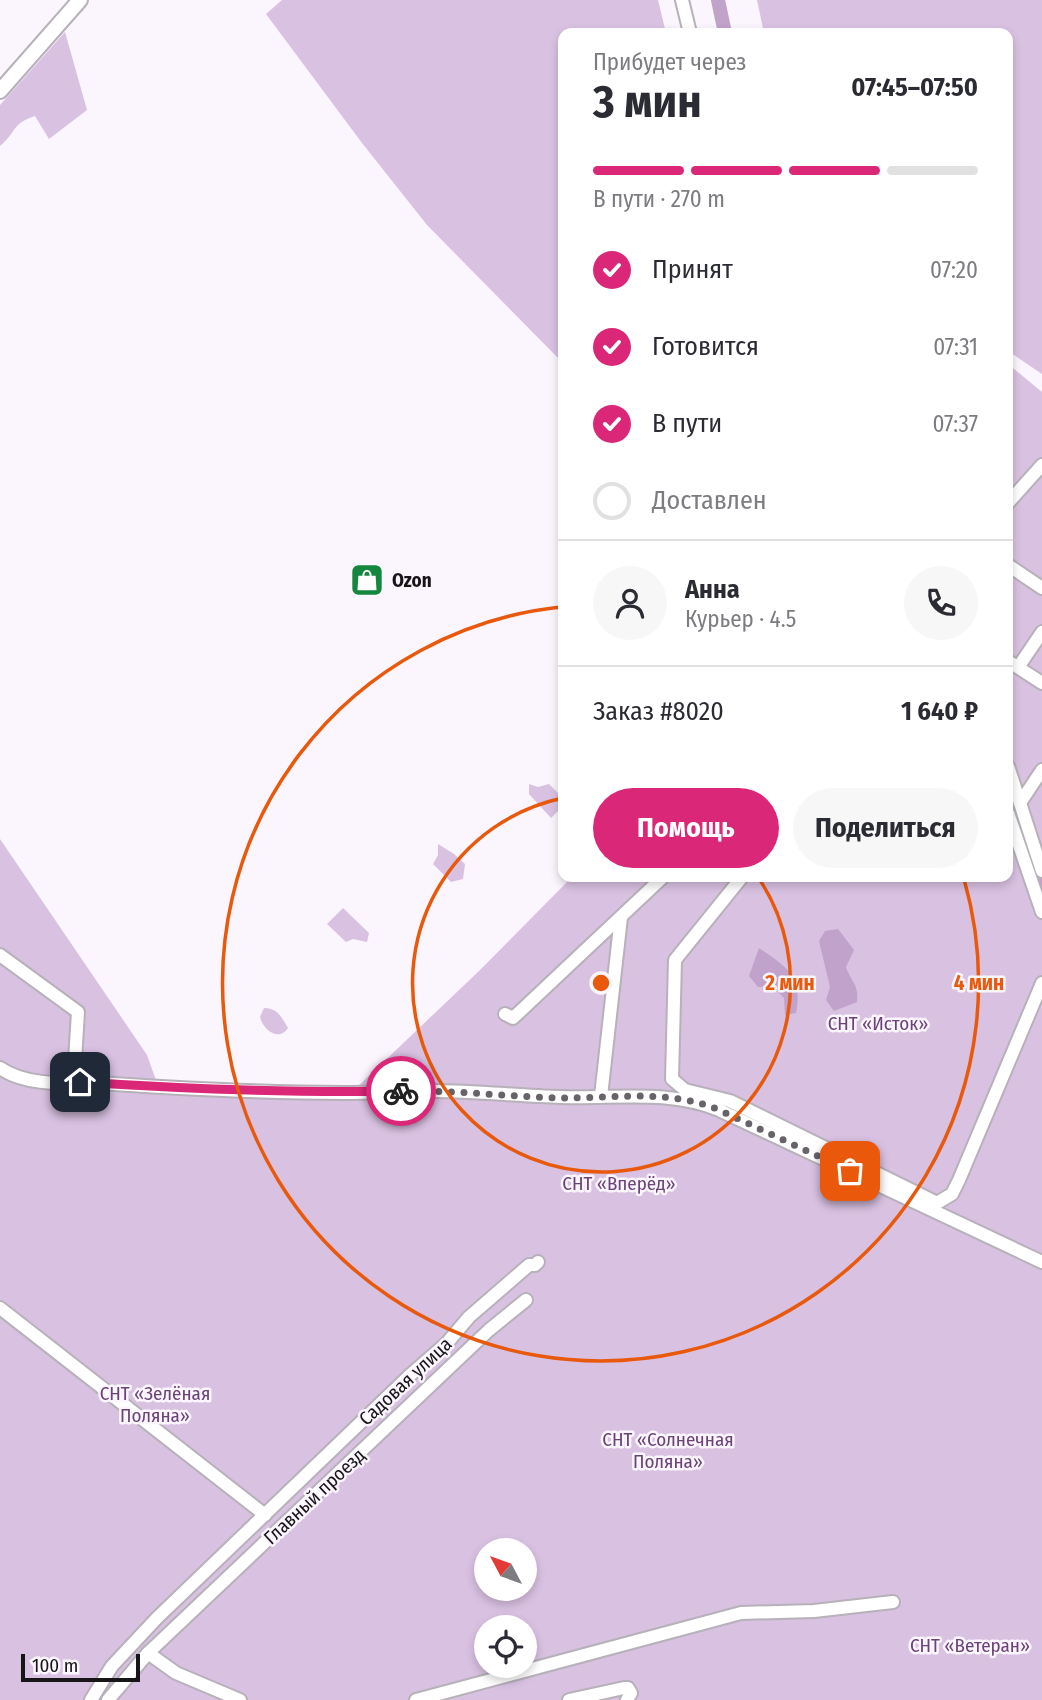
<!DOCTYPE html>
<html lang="ru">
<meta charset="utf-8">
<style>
:root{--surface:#fff;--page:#f7f7f7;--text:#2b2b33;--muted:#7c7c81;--line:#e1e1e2;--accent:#db2777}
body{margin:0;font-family:"Fira Sans Condensed",sans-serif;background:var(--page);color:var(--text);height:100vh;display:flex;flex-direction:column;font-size:26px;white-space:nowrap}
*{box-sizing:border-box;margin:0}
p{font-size:23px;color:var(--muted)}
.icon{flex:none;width:38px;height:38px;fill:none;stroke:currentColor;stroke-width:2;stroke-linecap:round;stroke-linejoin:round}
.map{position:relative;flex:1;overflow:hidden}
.details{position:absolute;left:558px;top:28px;width:455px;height:854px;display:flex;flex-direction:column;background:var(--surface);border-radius:14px;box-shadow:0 4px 10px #0003}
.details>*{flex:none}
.needle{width:46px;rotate:311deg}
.buttons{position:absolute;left:474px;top:1538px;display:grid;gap:14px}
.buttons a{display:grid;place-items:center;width:63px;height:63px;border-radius:50%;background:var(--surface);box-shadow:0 4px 10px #0003;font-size:35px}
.scale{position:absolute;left:21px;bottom:18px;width:119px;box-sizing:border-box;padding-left:7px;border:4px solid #171517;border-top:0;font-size:19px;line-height:24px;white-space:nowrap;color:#171517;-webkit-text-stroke:5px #fbf5fd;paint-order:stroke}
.pin{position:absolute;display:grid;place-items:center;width:60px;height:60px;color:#fff;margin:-30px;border-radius:14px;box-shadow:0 4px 10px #0006}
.courier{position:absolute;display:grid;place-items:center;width:70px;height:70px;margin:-35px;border:5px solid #db2777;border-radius:50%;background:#fff;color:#222;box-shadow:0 2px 9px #0007}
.summary em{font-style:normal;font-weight:700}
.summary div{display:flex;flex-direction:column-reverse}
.summary{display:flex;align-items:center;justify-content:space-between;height:119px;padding:0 35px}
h1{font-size:46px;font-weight:700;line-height:52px}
.bar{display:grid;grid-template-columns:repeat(4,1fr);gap:10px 7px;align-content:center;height:84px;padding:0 35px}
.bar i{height:9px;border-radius:5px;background:var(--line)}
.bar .selected{background:var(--accent)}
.bar p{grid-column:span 4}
.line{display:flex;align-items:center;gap:18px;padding:0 35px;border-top:2px solid var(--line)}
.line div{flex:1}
.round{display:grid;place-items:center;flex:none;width:74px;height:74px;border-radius:37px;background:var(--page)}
ol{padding:0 35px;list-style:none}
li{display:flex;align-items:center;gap:21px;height:77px}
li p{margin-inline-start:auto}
li .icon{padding:7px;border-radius:50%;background:var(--accent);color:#fff;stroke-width:4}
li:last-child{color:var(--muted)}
li i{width:38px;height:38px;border:4px solid var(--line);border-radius:50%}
.button{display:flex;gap:14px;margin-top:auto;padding:14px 35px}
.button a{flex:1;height:80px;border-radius:42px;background:var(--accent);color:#fff;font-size:28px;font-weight:700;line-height:80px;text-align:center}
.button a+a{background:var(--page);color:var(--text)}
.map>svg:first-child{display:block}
</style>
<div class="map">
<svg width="1042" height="1700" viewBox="0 0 1042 1700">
<rect width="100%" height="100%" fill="#fbf5fd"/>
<g fill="#d9c1e2" fill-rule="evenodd">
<polygon points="282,0 658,0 666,33 564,33 563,359 560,360 427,225 362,143 266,14"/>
<polygon points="757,0 1042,0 1042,374 1008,351 1008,33 764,33"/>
<path d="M 65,32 L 87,110 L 49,139 L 35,116 C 11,124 17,132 0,146 L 0,105 Z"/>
<path d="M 1008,364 L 1042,392 L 1042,1700 L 97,1700 L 116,1671 L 124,1654 L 86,1700 L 0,1700 L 0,839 L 147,1055 L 157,1083 L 353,1091 L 479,971 L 572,877 L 1008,877 ZM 486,1550 L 525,1550 L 525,1589 L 486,1589 ZM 486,1628 L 525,1628 L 525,1666 L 486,1666 Z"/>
<polygon points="529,784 538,787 549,784 563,798 563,806 551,818 529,794"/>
<polygon points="438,844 454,854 465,864 463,879 451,882 433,864 438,855"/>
<polygon points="343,908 369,933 367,942 353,939 346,942 327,924"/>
<path d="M 264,1008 C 278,1008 282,1018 288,1028 C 279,1042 263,1030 260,1017 Z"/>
</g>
<g fill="#c0a2cb">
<path d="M 838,929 L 854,950 L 846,967 C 851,982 859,984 857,1002 L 834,1011 L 826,1000 L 830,987 L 819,941 L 825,931 Z"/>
<path d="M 759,948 C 787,967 803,977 796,1013 L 785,1015 L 784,998 L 772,986 L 758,987 L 749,976 Z"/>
</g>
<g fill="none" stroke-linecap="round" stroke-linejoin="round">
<g stroke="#c0a2cb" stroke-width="14">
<polyline points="718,0 725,33"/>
<polyline points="1008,788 1042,889"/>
</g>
<defs>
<g id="minor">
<polyline points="682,0 690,33"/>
<polyline points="1008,503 1042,465"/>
<polyline points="1008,565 1042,588"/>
<polyline points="1008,661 1042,683"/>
<polyline points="1019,666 1042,632"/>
<polyline points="1008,766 1042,871"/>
<polyline points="1020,803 1042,770"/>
<polyline points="1008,813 1042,912"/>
<polyline points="742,877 675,960 672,1079 685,1090 730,1101 937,1203 952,1194 959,1180 1042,983"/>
<polyline points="0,955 78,1012 75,1061 77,1082"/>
<polyline points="505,1014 513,1018 663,877"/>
<path d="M 0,1068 C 30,1089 79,1082 114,1084 C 190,1089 267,1093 343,1093 C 373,1093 403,1091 434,1091 C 476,1091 519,1096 561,1097 C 614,1099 668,1089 719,1110 L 1042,1262"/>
<polyline points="601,1096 621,917"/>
<polyline points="0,1308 265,1515"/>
<polyline points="148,1653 176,1673 240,1700"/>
<polyline points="91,1700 112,1666 157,1618 409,1376 447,1343 469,1317 529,1265 535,1265 538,1262"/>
<polyline points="108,1700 148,1653 489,1330 526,1300"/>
<polyline points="416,1700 741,1613 814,1611 893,1602"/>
<polyline points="569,1700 624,1688 628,1688 631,1693 627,1700"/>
</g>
<polyline id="major" points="0,91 80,0"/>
</defs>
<use href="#minor" stroke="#b7b1b9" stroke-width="16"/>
<use href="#major" stroke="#b7b1b9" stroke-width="18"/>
<use href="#minor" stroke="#fff" stroke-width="12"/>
<use href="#major" stroke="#fff" stroke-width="14"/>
</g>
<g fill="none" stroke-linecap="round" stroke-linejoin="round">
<path stroke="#676368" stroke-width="7" stroke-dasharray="0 12.6" d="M 401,1091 C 456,1090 510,1097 564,1098 C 616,1098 670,1089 719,1110 L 850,1171"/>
<path stroke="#db2777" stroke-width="9" d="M 80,1082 C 187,1089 294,1093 401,1091"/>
</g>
<g fill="none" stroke="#e8590c" stroke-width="3.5">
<path d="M758 877A189 189 0 1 1 563 798"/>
<path d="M964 879A378 378 0 1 1 561 607"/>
</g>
<defs>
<symbol id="shop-square" viewBox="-11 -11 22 22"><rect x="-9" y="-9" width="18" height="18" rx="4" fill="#15863e" stroke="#fbf5fd"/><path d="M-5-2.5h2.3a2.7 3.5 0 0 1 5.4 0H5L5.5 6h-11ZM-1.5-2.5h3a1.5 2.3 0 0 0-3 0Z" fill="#fff"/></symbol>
</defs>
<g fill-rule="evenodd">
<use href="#shop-square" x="348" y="561" width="38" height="38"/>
</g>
<g text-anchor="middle" stroke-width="5" stroke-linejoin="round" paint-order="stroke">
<g font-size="19" font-weight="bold" fill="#171517" stroke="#fbf5fd" text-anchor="start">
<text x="392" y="587">Ozon</text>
</g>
<g font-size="19" fill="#6b4378" stroke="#fbf5fd">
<text x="878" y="1030">СНТ «Исток»</text>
<text x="619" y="1190">СНТ «Вперёд»</text>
<text x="155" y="1400">СНТ «Зелёная<tspan x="155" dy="22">Поляна»</tspan></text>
<text x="668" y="1446">СНТ «Солнечная<tspan x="668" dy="22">Поляна»</tspan></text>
<text x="970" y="1652">СНТ «Ветеран»</text>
</g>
<g font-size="19" fill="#171517" stroke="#fbf5fd">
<text transform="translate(405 1381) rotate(-43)" y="7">Садовая улица</text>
<text transform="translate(314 1496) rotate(-43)" y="7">Главный проезд</text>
</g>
</g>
<circle cx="601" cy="983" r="10" fill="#e8590c" stroke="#fbf5fd" stroke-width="3.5"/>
<g font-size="21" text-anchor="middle" font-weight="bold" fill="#e8590c" stroke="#fbf5fd" stroke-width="5" stroke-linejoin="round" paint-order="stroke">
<text x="790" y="990">2 мин</text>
<text x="979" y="990">4 мин</text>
</g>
</svg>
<div class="buttons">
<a><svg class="needle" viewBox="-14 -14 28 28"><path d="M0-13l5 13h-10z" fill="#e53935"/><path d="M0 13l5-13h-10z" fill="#7c7c81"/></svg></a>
<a><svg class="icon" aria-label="locate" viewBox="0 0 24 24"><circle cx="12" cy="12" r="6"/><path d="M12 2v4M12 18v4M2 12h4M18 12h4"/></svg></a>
</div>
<div class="scale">100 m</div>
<div class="pin" style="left:850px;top:1171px;background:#ea580c"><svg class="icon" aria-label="bag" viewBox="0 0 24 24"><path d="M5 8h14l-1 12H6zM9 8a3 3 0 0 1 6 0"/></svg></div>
<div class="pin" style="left:80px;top:1082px;background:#1f2937"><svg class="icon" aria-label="home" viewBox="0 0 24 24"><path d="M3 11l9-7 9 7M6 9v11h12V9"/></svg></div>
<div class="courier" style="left:401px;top:1091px"><svg class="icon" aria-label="bike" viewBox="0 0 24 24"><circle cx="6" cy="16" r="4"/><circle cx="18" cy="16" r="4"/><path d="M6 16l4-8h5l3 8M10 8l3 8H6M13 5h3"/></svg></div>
<section class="details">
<div class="summary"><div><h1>3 мин</h1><p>Прибудет через</p></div><em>07:45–07:50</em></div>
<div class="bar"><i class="selected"></i><i class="selected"></i><i class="selected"></i><i></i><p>В пути · 270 m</p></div>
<ol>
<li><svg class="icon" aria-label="check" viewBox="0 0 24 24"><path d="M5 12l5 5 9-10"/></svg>Принят<p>07:20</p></li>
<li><svg class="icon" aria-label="check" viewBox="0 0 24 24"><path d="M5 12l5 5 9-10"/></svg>Готовится<p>07:31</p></li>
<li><svg class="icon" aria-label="check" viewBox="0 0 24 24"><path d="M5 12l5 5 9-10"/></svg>В пути<p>07:37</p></li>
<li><i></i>Доставлен</li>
</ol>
<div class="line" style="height:126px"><a class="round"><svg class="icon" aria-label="person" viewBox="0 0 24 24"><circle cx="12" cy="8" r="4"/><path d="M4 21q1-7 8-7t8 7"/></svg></a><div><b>Анна</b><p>Курьер · 4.5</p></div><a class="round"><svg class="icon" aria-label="phone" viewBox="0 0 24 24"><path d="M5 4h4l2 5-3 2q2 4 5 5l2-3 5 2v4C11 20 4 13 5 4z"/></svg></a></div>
<div class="line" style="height:91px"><div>Заказ #8020</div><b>1 640 ₽</b></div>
<div class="button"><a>Помощь</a><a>Поделиться</a></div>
</section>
</div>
